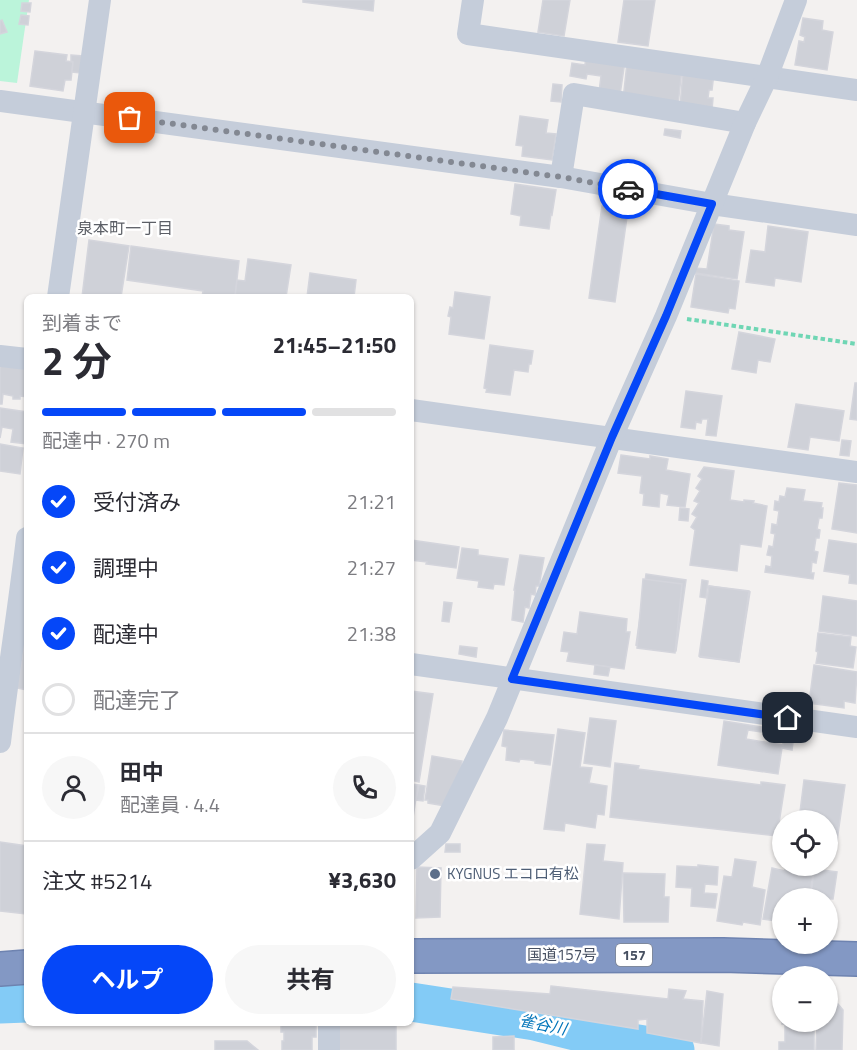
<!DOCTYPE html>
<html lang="ja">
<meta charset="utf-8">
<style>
:root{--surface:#fff;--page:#f7f7f7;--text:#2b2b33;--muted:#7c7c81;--line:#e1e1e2;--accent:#0547f8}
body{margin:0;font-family:"Titillium Web","Noto Sans JP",sans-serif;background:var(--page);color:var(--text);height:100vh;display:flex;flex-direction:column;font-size:22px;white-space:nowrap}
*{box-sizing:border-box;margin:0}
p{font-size:20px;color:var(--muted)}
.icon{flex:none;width:33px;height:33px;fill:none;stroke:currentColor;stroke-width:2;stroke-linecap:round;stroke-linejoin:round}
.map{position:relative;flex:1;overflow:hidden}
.panel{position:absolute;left:24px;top:294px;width:390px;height:732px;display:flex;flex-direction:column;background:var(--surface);border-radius:9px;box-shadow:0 2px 4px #0004}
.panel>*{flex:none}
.fabs{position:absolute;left:772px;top:810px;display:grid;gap:12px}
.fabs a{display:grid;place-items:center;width:66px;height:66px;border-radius:50%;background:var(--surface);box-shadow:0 2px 4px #0004;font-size:30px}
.pin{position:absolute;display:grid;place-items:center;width:51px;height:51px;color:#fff;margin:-26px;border-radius:12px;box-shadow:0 3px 9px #0006}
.courier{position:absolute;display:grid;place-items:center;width:60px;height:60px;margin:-30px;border:4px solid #0547f8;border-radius:50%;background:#fff;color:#222;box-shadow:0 2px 8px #0007}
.headline em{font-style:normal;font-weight:700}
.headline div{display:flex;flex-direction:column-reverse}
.headline{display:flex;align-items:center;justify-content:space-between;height:102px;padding:0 18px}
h1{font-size:39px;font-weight:700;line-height:45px}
.bar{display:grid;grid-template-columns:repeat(4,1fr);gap:9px 6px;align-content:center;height:72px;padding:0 18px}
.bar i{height:8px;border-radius:4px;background:var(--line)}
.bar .selected{background:var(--accent)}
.bar p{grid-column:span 4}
.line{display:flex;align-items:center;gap:15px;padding:0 18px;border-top:2px solid var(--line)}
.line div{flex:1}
.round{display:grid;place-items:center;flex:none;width:63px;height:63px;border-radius:32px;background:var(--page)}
ol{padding:0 18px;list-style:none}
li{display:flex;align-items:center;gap:18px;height:66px}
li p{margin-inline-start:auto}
li .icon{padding:6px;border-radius:50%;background:var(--accent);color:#fff;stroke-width:4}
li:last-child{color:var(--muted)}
li i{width:33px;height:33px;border:3px solid var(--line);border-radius:50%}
.action{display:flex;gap:12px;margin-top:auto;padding:12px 18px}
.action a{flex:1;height:69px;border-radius:36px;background:var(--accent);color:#fff;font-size:24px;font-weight:700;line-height:69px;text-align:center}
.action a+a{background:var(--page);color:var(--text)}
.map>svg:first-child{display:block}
</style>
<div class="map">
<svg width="857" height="1050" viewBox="0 0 857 1050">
<rect width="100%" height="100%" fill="#f3f1f0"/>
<polygon fill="#bbf4da" points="0,0 29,0 17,83 0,81"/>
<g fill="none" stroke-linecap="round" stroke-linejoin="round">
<g stroke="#83cbf6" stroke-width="39">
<polyline points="411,1002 535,1021 607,1039 675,1050"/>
<polyline points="0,1004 27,1003"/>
</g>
</g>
<g fill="#cfd1d8" stroke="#d4d5dc" stroke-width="1.5">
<polygon points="303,0 374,0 373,11 303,2"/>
<polygon points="543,0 570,0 564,36 538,32"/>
<polygon points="624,0 655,0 648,46 618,42"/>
<polygon points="22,3 31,3 30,12 21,11"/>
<polygon points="21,15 29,16 28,25 19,24"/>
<polygon points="803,18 823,21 822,30 833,32 827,70 795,65 799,41 804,42 805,37 800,35"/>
<polygon points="2,20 7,32 0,34 0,21"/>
<polygon points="35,51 67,55 66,61 73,62 71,80 65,80 63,91 30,86"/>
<polygon points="71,55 83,56 81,73 72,72 73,62 71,61"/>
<polygon points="586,55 625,61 620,95 599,92 601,76 587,74 586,79 570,76 572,63 585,65"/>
<polygon points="627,63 682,69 678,105 623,100"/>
<polygon points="683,71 714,73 712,90 709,90 708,98 713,98 712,110 680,107"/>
<polygon points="553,84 562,85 561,102 551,101"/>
<polygon points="520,116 548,120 546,133 556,134 552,160 522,156 523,146 516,145"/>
<polygon points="665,129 681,131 680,138 664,135"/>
<polygon points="515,184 556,190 552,215 551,214 549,229 520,225 521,216 511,214"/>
<polygon points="602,206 628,210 615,302 589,298"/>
<polygon points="714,224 729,226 729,230 744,232 737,279 695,273 695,268 707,269"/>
<polygon points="768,226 808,232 801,282 775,278 774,286 746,282 751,250 765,252"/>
<polygon points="89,240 129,246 121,297 82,297"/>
<polygon points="131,246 239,261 235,297 202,297 203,291 127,280"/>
<polygon points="248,259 291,265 286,297 235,297 237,280 245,281"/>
<polygon points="310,273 356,280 354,297 307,297"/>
<polygon points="696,274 739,281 735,309 729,308 728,313 691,307"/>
<polygon points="455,292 490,297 484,339 449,334 451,317 448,316 450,307 453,308"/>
<polygon points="739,332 775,339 770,362 758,360 756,373 732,369"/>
<polygon points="490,345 533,351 531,364 529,364 528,372 514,370 510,395 486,392 487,389 484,388"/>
<polygon points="0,365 27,369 27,397 20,396 20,399 13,399 13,396 3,394 2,404 0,404"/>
<polygon points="855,383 857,383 857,420 850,419"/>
<polygon points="686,391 722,396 716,436 706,435 708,419 702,419 701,423 696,422 695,429 681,427"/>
<polygon points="796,404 844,411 839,441 810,437 808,450 788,447"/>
<polygon points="0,408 27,412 27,444 11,442 13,429 2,427 0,438"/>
<polygon points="842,440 851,441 849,456 840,455"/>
<polygon points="0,444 23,448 20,474 0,471"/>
<polygon points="621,455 650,459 650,456 668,459 666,470 690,474 685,507 667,505 669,495 660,493 659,507 643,505 644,494 640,493 642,476 618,473"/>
<polygon points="704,467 734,471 730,500 744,502 744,500 754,501 753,503 767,506 761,547 740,544 737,571 690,565 695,530 691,527 697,517 692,514 699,503 694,501 700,491 696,488 702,479 698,476"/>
<polygon points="839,483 857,485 857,533 832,529"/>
<polygon points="787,488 805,490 803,501 822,503 821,508 823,508 822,518 819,518 817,529 820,530 819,538 816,538 814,551 818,552 816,563 812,562 811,573 814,573 813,579 765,572 766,566 771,567 772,556 767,555 769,546 773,547 775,534 771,533 772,524 777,525 779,511 774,510 775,501 779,502 780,496 785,497"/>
<polygon points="680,508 689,509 688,521 679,520"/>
<polygon points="411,540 459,547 456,568 426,564 427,562 411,560"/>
<polygon points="829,540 857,544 857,584 849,583 850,575 824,571"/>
<polygon points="462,548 478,550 478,555 508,559 504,585 494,584 493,589 478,587 479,581 457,578"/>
<polygon points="520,555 544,558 539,586 536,586 535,595 531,594 529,608 525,607 523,622 512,620 515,590 514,590"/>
<polygon points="646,574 686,580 676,651 636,645"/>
<polygon points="643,579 682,584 675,653 637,648"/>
<polygon points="702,580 708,581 706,598 700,597"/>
<polygon points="709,586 750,592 739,662 700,657"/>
<polygon points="709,586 749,591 739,662 699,656"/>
<polygon points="823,596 857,601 857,636 819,631"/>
<polygon points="444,602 452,603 449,622 442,621"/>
<polygon points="580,612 627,619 626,632 630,632 624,669 567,661 569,652 561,651 564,632 577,634"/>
<polygon points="818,633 851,637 850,646 856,647 853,668 816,663 818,652 816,651"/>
<polygon points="25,638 27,639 27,690 17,688"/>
<polygon points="460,646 477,648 476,657 459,654"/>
<polygon points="595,665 610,667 608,676 594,674"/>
<polygon points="814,665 857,672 855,703 844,701 844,708 809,703"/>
<polygon points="411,691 433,694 419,782 411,780"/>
<polygon points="590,718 616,721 610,767 584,763"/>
<polygon points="724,721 762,727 761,732 748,730 746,739 783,745 783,740 793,742 792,750 782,748 778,774 718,765"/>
<polygon points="558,729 585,733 580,767 592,768 589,783 607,786 604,815 597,814 595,828 565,823 564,831 544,829"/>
<polygon points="504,730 554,735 550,765 535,763 535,761 530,760 520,759 519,762 506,760 507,747 502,746"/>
<polygon points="432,756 462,761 459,781 445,806 428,803 428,800 425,800"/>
<polygon points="615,763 639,766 638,769 761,785 761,782 785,785 777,836 610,817"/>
<polygon points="804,780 845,785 835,855 828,854 828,820 799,820"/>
<polygon points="411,784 418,785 411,831"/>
<polygon points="419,785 425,786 423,801 416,800"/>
<polygon points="0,842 27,846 27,905 26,914 0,911"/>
<polygon points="446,844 460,844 460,852 445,852"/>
<polygon points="587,844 605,845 603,861 623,863 619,919 580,914"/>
<polygon points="735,859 756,862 752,887 765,890 760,925 743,922 742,925 717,921 724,876 732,877"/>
<polygon points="698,865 718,867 717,885 705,884 704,893 717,894 715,908 691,906 692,888 676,887 677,866 698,867"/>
<polygon points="417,867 441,868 440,917 416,918"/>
<polygon points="772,868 785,871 785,869 813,873 810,895 794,892 793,898 783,898 783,922 763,919"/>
<polygon points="814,869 837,872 833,899 811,898"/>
<polygon points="623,873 665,874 664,897 669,897 668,922 624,922"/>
<polygon points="828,909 833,910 831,926 828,926"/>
<polygon points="551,986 668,999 669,989 686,991 683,999 703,1001 701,1043 647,1033 647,1019 638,1020 638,1029 451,999 453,987 550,994"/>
<polygon points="707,991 723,994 719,1046 701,1043"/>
<polygon points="783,992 783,1022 799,1022 799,1024 814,1024 814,1050 779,1050 779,1042 785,1042 785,1024 782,1024"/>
<polygon points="828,1004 838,1004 843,1010 842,1050 816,1050 817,1022 828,1022"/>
<polygon points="281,1023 316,1023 316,1037 312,1037 312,1050 282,1050 282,1041 284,1041 284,1032 281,1032"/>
<polygon points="336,1023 396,1023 396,1050 337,1050"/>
<polygon points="514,1036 514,1050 493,1050 493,1037"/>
<polygon points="215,1041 247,1041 258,1050 215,1050"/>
</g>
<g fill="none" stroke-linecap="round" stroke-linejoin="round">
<defs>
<g id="highway">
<polyline points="411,956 723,955 857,959"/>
<polyline points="0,969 27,967"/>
</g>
</defs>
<use href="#highway" stroke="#6e83b0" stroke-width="36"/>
<polyline stroke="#6fd6b4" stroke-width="4" stroke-dasharray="4.5 3" stroke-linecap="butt" points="687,319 857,344"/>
<g stroke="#c5cdda" stroke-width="22">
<polyline points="473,0 468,34 857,90"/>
<polyline points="0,101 561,177 712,204 857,225"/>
<polyline points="561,177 574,94 745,123"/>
<polyline points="58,297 100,0"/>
<polyline points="0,356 27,359"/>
<polyline points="411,410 857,472"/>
<polyline points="411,664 857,727"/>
<path d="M 0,742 C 8,674 19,606 27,538"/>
<polyline points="411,859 440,833 497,718 612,437 666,316 745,123 767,77 796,0"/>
<polyline points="329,1050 329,1023"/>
</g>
<use href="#highway" stroke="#8398c4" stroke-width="33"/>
</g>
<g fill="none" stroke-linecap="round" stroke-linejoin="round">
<polyline stroke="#838892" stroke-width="6" stroke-dasharray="0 10.8" points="130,118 561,177 628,189"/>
<polyline stroke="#0547f8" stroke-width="8" points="628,189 712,204 666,316 612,437 512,679 788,718"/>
</g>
<circle fill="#5c6f8a" stroke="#fff" stroke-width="2" cx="435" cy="874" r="6"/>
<g text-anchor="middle" stroke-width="5" stroke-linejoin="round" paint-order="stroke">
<rect fill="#fff" stroke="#7e8490" stroke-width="1.5" x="616" y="944" width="36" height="22" rx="4.5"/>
<g font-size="14" font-weight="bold" fill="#464f60">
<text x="634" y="960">157</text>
</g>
<g font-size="15" fill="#4e5e75" stroke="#fff" text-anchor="start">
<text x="447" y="879">KYGNUS エコロ有松</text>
</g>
<g font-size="15" fill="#464f60" stroke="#fff">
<text x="562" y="960">国道157号</text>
</g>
<g font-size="16" fill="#5c5f66" stroke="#fff">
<text x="125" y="234">泉本町一丁目</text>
</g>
<g font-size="16" font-style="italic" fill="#0074b9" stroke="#fff">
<text transform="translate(543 1024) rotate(12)" y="6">雀谷川</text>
</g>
</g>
</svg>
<div class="fabs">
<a><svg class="icon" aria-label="locate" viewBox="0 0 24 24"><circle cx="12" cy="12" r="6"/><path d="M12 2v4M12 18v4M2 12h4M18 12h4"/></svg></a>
<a>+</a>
<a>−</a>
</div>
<div class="pin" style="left:130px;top:118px;background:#ea580c"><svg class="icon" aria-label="bag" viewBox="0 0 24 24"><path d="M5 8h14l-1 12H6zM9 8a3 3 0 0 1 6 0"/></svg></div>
<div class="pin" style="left:788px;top:718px;background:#1f2937"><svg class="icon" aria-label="home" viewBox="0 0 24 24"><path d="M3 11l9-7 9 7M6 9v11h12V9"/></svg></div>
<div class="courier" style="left:628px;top:189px"><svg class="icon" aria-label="car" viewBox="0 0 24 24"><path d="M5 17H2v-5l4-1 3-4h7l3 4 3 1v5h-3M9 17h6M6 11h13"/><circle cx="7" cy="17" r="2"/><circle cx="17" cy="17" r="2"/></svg></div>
<section class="panel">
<div class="headline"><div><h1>2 分</h1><p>到着まで</p></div><em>21:45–21:50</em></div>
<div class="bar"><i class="selected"></i><i class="selected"></i><i class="selected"></i><i></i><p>配達中 · 270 m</p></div>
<ol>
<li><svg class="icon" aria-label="check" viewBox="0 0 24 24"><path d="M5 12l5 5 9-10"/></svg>受付済み<p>21:21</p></li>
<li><svg class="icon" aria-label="check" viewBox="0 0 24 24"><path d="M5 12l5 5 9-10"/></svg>調理中<p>21:27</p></li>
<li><svg class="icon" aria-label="check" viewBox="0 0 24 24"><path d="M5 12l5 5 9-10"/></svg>配達中<p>21:38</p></li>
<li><i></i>配達完了</li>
</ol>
<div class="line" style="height:108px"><a class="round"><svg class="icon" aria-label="person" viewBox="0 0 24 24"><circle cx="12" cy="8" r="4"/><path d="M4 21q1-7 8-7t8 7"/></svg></a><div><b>田中</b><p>配達員 · 4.4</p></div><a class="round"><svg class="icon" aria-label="phone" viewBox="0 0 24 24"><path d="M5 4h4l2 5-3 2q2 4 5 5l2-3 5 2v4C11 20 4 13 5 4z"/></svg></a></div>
<div class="line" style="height:78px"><div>注文 #5214</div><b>¥3,630</b></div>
<div class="action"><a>ヘルプ</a><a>共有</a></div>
</section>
</div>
